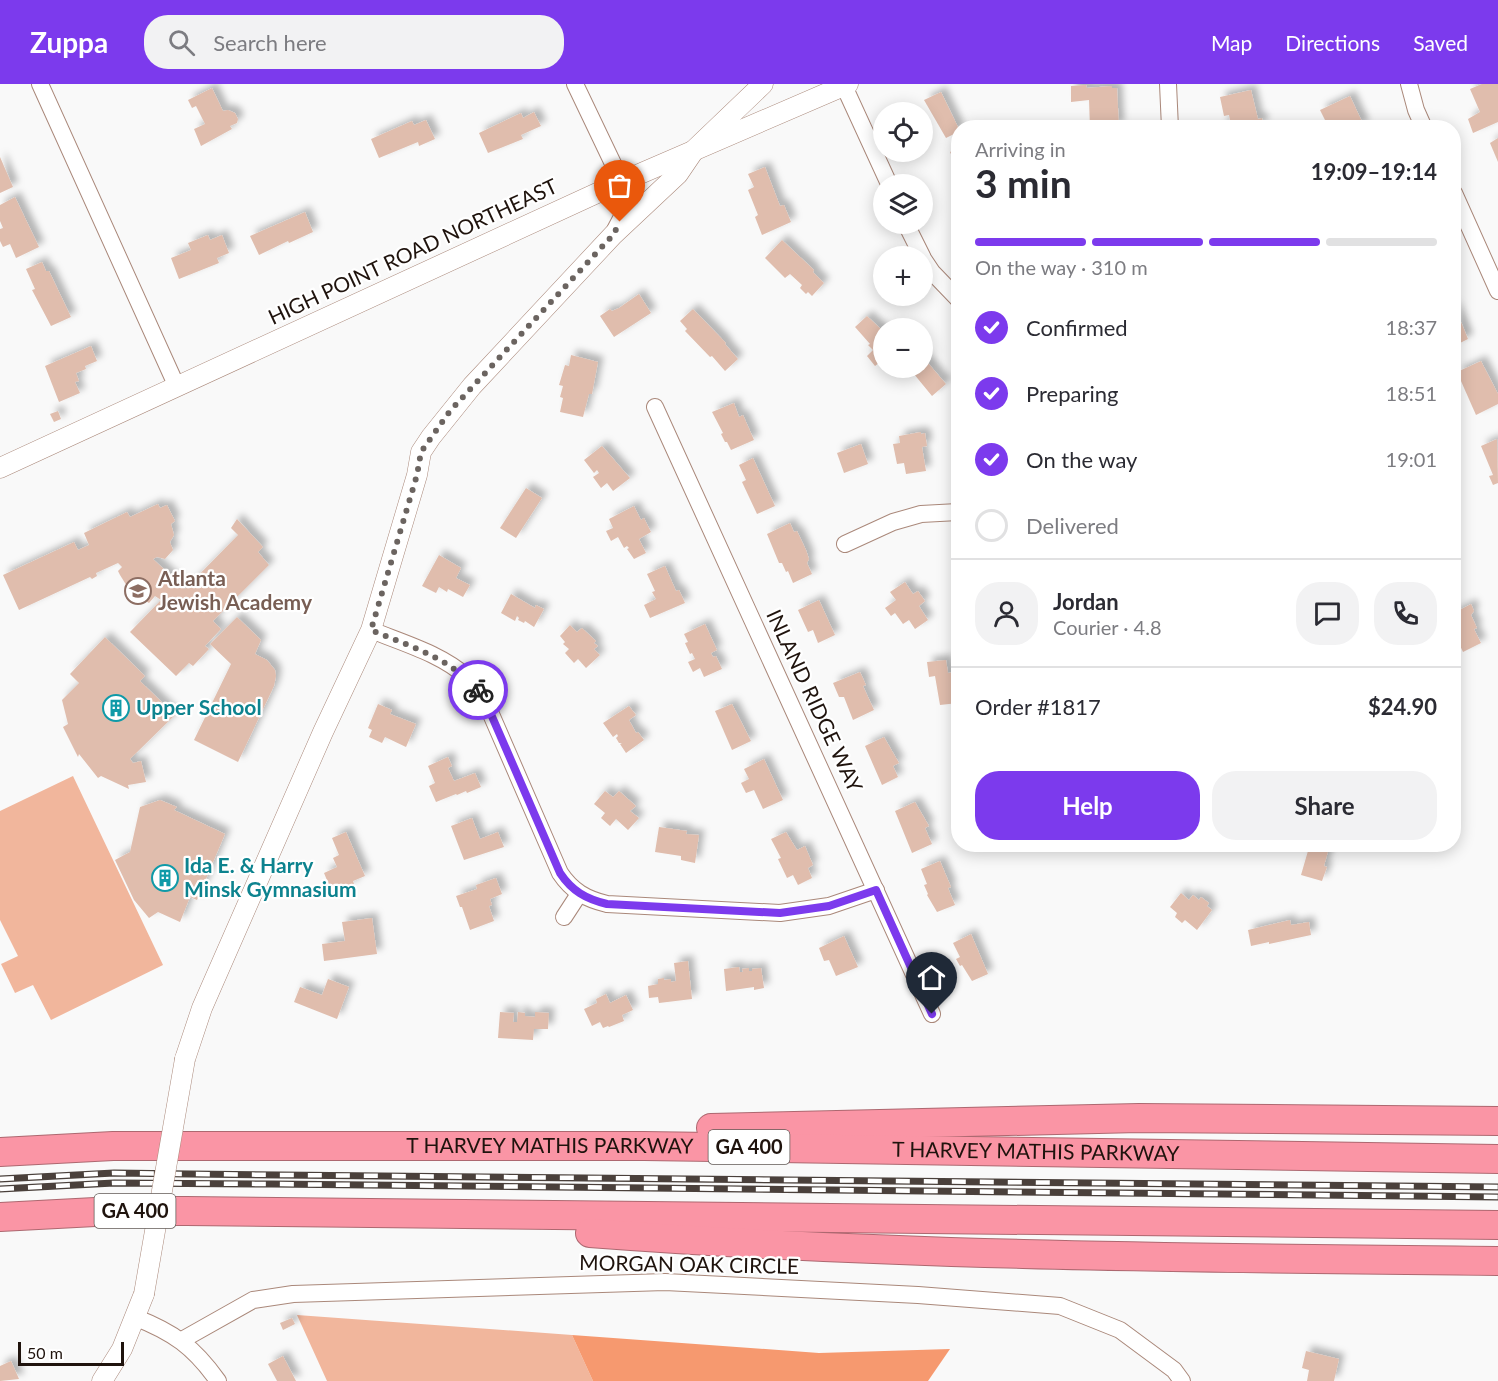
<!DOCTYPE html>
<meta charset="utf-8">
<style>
:root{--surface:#fff;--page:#f2f2f3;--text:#2b2b33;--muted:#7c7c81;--line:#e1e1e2;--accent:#7c3aed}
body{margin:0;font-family:Lato,sans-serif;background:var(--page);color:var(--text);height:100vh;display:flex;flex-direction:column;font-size:22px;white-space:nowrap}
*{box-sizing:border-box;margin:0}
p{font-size:20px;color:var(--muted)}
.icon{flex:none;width:33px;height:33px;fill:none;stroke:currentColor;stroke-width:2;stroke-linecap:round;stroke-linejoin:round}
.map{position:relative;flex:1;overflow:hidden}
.drawer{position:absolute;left:951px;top:36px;width:510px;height:732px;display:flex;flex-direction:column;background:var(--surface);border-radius:24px;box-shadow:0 3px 15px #0003}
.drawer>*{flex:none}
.controls{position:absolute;left:873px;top:18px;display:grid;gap:12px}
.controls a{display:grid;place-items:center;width:60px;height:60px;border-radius:50%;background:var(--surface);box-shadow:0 3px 15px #0003;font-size:30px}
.scale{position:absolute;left:18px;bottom:15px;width:106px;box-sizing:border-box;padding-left:6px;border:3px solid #1f130d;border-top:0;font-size:16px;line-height:21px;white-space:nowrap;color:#1f130d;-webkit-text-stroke:4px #fff;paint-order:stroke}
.pin{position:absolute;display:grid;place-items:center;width:51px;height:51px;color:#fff;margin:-62px -26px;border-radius:50% 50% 50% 0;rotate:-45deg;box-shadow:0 0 6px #0007}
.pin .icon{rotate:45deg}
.courier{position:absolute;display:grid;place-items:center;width:60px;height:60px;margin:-30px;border:4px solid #7c3aed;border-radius:50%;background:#fff;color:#222;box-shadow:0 2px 8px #0007}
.summary em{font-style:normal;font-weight:700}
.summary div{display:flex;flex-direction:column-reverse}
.summary{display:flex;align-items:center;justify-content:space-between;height:102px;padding:0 24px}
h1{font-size:39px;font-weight:700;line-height:45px}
.bar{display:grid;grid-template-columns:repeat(4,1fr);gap:9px 6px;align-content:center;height:72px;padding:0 24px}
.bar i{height:8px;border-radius:4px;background:var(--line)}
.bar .active{background:var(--accent)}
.bar p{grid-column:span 4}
.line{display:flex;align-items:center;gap:15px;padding:0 24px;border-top:2px solid var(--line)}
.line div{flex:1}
.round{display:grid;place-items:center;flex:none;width:63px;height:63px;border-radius:24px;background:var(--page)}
ol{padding:0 24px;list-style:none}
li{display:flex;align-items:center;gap:18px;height:66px}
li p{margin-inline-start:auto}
li .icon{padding:6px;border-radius:50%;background:var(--accent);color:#fff;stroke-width:4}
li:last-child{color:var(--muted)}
li i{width:33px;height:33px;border:3px solid var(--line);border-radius:50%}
.button{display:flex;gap:12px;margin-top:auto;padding:12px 24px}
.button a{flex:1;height:69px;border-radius:24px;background:var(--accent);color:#fff;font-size:24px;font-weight:700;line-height:69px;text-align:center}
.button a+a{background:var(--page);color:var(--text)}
header{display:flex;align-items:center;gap:36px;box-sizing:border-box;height:84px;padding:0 30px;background:var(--accent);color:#fff}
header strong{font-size:28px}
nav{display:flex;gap:33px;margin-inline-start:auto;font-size:21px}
.search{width:420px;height:54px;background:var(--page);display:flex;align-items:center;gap:15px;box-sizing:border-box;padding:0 21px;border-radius:24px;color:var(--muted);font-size:22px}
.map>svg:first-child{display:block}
</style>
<header>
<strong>Zuppa</strong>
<div class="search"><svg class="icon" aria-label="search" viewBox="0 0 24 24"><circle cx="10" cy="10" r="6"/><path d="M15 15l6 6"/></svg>Search here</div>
<nav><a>Map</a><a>Directions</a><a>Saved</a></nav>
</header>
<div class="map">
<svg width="1498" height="1297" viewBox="0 0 1498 1297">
<defs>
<filter id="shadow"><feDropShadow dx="5.5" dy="-5.5" stdDeviation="3" flood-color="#0004"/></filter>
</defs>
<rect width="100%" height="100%" fill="#f9f9f9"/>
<g fill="#f1b69c">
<polygon points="73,692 163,881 51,936 33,901 15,909 1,880 18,872 0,836 0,727"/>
<polygon points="297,1231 572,1251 593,1297 327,1297"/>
</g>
<polygon fill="#f6996f" points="572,1251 819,1269 950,1265 928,1297 593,1297"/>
<g fill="#e0bdad" filter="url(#shadow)">
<polygon points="1482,0 1498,0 1498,38 1473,49 1468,35 1480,28 1470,5"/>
<polygon points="1086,1 1087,4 1112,2 1112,4 1117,4 1119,43 1090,44 1089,16 1071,18 1071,2"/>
<polygon points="212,4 223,27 228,26 235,29 238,35 237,39 230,42 232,45 201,62 194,45 205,40 196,22 192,24 188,16"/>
<polygon points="1251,6 1258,35 1262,34 1263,41 1254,44 1223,44 1222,38 1230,36 1229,31 1224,32 1220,13"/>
<polygon points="941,8 958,43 958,48 946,54 924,16"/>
<polygon points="1350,12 1364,42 1360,44 1329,44 1320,26"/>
<polygon points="534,28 541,42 521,51 523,55 488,69 479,49 521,29 523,34"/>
<polygon points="426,36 435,55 419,62 418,58 379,74 371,55 412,37 414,41"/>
<polygon points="1498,54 1498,78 1490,59"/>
<polygon points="958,64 958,85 950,68"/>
<polygon points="0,73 13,103 0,109"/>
<polygon points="765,83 780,122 784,121 791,138 762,151 755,133 758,131 748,106 754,103 748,90"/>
<polygon points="15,113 39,163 16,174 10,160 3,163 0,157 0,145 3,144 0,137 0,121"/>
<polygon points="305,128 313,148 289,159 288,157 259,171 250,152"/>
<polygon points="208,151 210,156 222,151 229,169 217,174 219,179 179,195 171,174 191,166 188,159"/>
<polygon points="782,156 814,186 813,188 824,199 812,212 808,208 806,210 800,204 802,201 790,190 785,194 765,174"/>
<polygon points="42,178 46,187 49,187 71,233 51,242 32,206 35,205 26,185"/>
<polygon points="639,210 651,229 614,253 600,232 610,225 612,227 619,224"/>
<polygon points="1454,221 1468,255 1454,262"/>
<polygon points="693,225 726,259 725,260 738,275 725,287 712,272 710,273 685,247 687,245 680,237"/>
<polygon points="867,232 884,248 884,275 875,282 867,272 873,266 868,261 870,260 855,243"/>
<polygon points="91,262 97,277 85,282 86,285 76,289 79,297 75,298 80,309 59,318 45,282"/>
<polygon points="571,271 598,278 592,310 589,310 583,333 560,328 563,314 560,313 563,302 559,301 565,281 569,282"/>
<polygon points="922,272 946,300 932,312 909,284 922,284"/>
<polygon points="1481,277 1498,310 1498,320 1476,331 1457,288"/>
<polygon points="734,319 739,333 743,331 754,356 731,366 727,358 725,358 721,350 723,349 712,328"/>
<polygon points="58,327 61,335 54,338 50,330"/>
<polygon points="921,348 921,350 925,349 927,362 922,363 926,387 906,390 904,379 897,380 893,360 900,359 899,352"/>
<polygon points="1497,355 1498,399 1493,401 1489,392 1493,391 1481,362"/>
<polygon points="861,360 868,380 844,389 837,369"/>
<polygon points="602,362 630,394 613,407 607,399 601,404 593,393 599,389 597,386 594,389 584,376"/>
<polygon points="753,374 775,422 757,430 742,398 746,396 739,381"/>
<polygon points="526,404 542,414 516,454 500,444"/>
<polygon points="158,420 160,424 167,421 175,437 171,440 174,451 170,458 173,466 165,475 157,473 153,475 185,505 238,451 231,444 237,435 263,463 258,468 269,481 213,537 221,545 205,562 209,565 193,582 189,579 176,592 130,548 161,516 155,512 149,519 130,507 120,491 118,487 122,483 118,479 96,489 97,492 92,495 90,493 19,526 3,491 74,458 78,466 89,461 84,449 127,428 130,433"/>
<polygon points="634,422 641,436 644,434 651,448 639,455 646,469 634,475 627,465 629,464 627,462 624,464 618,453 611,457 606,447 613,444 609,435"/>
<polygon points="790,439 794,448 797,447 806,466 809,475 807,479 812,490 793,499 788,487 786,488 782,479 779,479 767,450"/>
<polygon points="439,471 461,484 456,494 470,501 463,513 448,505 447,508 439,503 436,509 422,502"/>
<polygon points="665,482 676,507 679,506 685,519 650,534 644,521 656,515 652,508 655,507 647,490"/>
<polygon points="905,498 913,510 918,507 925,517 919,522 928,536 915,545 909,536 903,540 895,529 891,532 885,524 896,516 890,508"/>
<polygon points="511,510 535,524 536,521 544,525 534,543 525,537 524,539 518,536 519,534 517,532 515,537 501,529"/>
<polygon points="819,516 835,551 818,559 813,546 808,548 798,526"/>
<polygon points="1471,520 1474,527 1471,531 1477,544 1474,545 1481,559 1463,568 1455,551 1454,552 1454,529"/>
<polygon points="237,533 261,556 255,570 267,576 275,586 276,592 274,602 238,678 194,656 231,580 210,560"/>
<polygon points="705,540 717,566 711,569 713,573 716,572 722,585 704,593 700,584 693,588 688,578 695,575 692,569 690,570 685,559 688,558 684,550"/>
<polygon points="570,541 577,548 582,544 596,557 594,559 598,562 594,565 600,571 586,584 578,575 574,579 565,569 569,565 563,560 565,558 560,552"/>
<polygon points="105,553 145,592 140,597 175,631 130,675 133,679 141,677 146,698 128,701 129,705 101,692 98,694 79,670 78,673 63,643 68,640 62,616 79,599 70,590"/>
<polygon points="946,576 948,589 957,588 958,619 940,621 935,592 929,593 927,578"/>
<polygon points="860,588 866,601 863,602 874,626 853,636 844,613 839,613 833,599"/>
<polygon points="378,620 392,626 390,630 416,640 406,663 385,653 382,659 369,653 372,646 368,644"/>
<polygon points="732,620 751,657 732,666 715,627"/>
<polygon points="629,622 636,631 629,636 636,649 638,648 644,656 626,669 620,660 622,659 619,659 616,654 618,652 617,650 613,653 603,639"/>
<polygon points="884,653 899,679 893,682 898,693 882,701 865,662"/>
<polygon points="448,673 452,682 448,684 454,697 475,689 481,703 467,709 466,707 457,711 456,710 436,718 429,702 435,699 428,682"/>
<polygon points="764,675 783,716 763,725 754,706 746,709 741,699 749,695 744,685"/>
<polygon points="605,707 613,713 619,707 636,722 630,727 639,734 628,746 616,735 610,742 601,734 605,729 594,720"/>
<polygon points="160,716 177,723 174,726 225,750 197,816 190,813 180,838 158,828 149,834 134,816 115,776 130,768 140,723"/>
<polygon points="915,718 929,742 925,744 932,760 912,769 895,727"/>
<polygon points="472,734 480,755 498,748 504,763 464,776 451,742"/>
<polygon points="659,743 687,747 686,750 699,751 695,779 681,776 681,772 655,768"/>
<polygon points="346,748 365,792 353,797 354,800 345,804 344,800 331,806 324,789 337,783 333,774 339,771 332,754"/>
<polygon points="786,748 797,766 805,762 813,781 808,784 812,794 798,801 793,791 787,794 778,775 781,774 771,755"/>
<polygon points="1310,760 1330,760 1324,782 1327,783 1322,797 1301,791"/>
<polygon points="940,777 951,803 948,804 955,821 937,828 927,811 928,810 924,801 927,800 921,785"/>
<polygon points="496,794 502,810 490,815 492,821 489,822 494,837 470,846 462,823 460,823 456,812 477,805 476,801"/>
<polygon points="1181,809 1189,816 1193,811 1199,816 1201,813 1209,819 1207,822 1212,826 1197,846 1185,836 1182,839 1175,833 1177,829 1170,823"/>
<polygon points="372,834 377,870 324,877 322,860 345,857 342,838"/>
<polygon points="1290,836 1291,841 1309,838 1311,851 1269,860 1269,858 1251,862 1248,846"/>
<polygon points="971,850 988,890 972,897 962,881 960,882 956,875 960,873 953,859"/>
<polygon points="844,852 858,883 836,892 829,876 824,877 819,864"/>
<polygon points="688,877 692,915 659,919 658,913 649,914 648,902 658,900 658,895 664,894 664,896 671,895 671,898 676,897 674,879"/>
<polygon points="739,883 740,888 743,888 742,885 749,884 749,887 752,887 752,885 761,884 764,904 754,906 754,903 726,907 724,885"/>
<polygon points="328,895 349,903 337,935 294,918 300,903 322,911"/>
<polygon points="606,910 610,919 626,911 633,926 622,931 624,937 609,943 608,942 603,944 600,938 592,942 584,925 597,919 596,915"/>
<polygon points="500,928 514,929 513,938 517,938 518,928 525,929 525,932 535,933 535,928 549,929 548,945 534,945 533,956 498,954"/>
<polygon points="292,1234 295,1240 283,1246 280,1239"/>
<polygon points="1306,1267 1339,1275 1334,1297 1307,1297 1309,1286 1302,1284"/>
<polygon points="283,1272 296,1297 277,1297 268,1280"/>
<polygon points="11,1277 19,1295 0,1297 0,1282"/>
</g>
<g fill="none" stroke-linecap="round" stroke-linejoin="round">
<defs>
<g id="minor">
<polyline points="40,0 177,303"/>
<polyline points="575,0 628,111 626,125 615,146"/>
<polyline points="1168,0 1170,44"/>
<polyline points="1409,0 1416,26 1424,44"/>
<polyline points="844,2 889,100"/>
<polyline points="1454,109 1498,207"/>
<polyline points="906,140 922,172"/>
<polyline points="922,173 932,188 958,215"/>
<polyline points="655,323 932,930"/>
<polyline points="845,460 893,438 921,430 958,428"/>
<path d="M 371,546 C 403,559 442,570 468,594 C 476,602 481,612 487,621 L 560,789 C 572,807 586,815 607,820 L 780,829 L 829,822 L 876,806"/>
<polyline points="564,833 579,810"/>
<path d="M 134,1233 C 173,1248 194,1263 218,1297"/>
<polyline points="182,1256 253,1216 293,1210 665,1198 918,1211 1060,1222 1120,1246 1174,1286 1182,1297"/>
</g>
<g id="tertiary">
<polyline points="0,384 621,98 848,0"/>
<polyline points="185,975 202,924 323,648 371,546 417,391 421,368 431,353 472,302 613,151 678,90 695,65 763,0"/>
<polyline points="102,1297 122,1265 144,1210"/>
</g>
<g id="motorway">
<polyline points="711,1044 1139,1034 1498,1037"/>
<path id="s1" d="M 0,1068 L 113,1062 L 644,1062 L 1498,1075"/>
<polyline points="0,1133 114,1127 186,1127 1498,1141"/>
<path d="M 590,1149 C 892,1172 1195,1174 1498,1177"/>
</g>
</defs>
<use href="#minor" stroke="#aa887a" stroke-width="18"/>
<use href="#tertiary" stroke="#aa887a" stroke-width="21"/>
<use href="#motorway" stroke="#ad6870" stroke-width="30"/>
<use href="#minor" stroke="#fff" stroke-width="16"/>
<use href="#tertiary" stroke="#fff" stroke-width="20"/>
<use href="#motorway" stroke="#fa95a5" stroke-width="28"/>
<defs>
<g id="rail">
<polyline points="0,1095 114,1089 190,1090 1498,1103"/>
<polyline points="0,1105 114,1099 272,1100 1498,1113"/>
</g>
</defs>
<use href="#rail" stroke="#4a403b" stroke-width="7"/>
<use href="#rail" stroke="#fff" stroke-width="4.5" stroke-dasharray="14" stroke-linecap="butt"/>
<defs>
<polyline id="tertiary-bridge" points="144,1210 185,975"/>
</defs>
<use href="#tertiary-bridge" stroke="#aa887a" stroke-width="21" stroke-linecap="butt"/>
<use href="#tertiary-bridge" stroke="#fff" stroke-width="20"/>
</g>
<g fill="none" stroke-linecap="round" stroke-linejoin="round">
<path stroke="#6b6460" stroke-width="6" stroke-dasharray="0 10.8" d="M 478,606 C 450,574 409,562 371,546 L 417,391 L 421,368 L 450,327 L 613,151 L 620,138"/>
<path stroke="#7c3aed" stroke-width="8" d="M 478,606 L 487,621 L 560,789 C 572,807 586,815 607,820 L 780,829 L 829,822 L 876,806 L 932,930"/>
</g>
<defs>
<symbol id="school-ring" viewBox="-11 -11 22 22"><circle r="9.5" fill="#fff" stroke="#8d6e63" stroke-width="1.5"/><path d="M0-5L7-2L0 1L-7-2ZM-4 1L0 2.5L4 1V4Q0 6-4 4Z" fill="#8d6e63"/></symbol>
<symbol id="building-ring" viewBox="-11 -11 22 22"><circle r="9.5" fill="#fff" stroke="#0f9aa8" stroke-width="1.5"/><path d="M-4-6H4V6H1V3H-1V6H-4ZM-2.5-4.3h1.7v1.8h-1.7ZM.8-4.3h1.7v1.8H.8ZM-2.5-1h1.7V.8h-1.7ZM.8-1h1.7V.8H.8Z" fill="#0f9aa8"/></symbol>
</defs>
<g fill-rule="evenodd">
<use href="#school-ring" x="123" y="492" width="30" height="30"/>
<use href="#building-ring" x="101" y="609" width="30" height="30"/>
<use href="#building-ring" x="150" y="779" width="30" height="30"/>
</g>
<g text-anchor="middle" stroke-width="4.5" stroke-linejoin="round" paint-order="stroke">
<g fill="#fff" stroke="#625a56" stroke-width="1.5">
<rect x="708.5" y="1046" width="81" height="34" rx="4.5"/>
<rect x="94.5" y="1110" width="81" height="34" rx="4.5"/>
</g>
<g font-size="20" font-weight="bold" fill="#1f130d">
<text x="749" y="1070">GA 400</text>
<text x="135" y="1134">GA 400</text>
</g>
<g font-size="21" fill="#1f130d" stroke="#fff">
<text transform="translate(413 168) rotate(-25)" y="7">HIGH POINT ROAD NORTHEAST</text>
<text transform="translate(814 617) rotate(65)" y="7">INLAND RIDGE WAY</text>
<text dy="7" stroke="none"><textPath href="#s1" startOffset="550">T HARVEY MATHIS PARKWAY</textPath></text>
<text dy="7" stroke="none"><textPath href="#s1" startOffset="1036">T HARVEY MATHIS PARKWAY</textPath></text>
<text transform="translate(689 1181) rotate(1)" y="7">MORGAN OAK CIRCLE</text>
</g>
<g font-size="21" font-weight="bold" fill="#785e54" stroke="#fff" text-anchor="start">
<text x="158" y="502">Atlanta<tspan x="158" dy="24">Jewish Academy</tspan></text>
</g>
<g font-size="21" font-weight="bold" fill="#0d838f" stroke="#fff" text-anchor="start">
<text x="136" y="631">Upper School</text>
<text x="184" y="789">Ida E. &amp; Harry<tspan x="184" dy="24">Minsk Gymnasium</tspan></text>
</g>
</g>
</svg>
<div class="controls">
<a><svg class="icon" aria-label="locate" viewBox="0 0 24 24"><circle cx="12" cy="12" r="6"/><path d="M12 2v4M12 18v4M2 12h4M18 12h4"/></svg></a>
<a><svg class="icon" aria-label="layers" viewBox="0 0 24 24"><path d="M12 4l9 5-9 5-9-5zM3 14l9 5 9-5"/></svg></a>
<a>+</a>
<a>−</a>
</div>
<div class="scale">50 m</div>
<div class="pin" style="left:620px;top:138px;background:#ea580c"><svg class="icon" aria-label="bag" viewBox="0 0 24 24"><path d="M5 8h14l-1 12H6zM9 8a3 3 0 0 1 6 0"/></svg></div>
<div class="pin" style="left:932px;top:930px;background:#1f2937"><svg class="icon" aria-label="home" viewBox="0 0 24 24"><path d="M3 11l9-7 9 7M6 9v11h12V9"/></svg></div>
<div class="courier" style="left:478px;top:606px"><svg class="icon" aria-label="bike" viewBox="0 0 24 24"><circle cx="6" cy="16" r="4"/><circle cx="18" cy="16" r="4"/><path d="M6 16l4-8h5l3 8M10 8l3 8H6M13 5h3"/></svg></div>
<section class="drawer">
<div class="summary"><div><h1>3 min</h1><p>Arriving in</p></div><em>19:09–19:14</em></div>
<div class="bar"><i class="active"></i><i class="active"></i><i class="active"></i><i></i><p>On the way · 310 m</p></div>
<ol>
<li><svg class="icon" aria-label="check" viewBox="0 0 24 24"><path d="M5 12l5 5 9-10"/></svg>Confirmed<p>18:37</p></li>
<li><svg class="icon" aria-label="check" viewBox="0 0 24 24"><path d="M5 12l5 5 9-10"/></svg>Preparing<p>18:51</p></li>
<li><svg class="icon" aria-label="check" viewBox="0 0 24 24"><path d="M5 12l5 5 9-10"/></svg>On the way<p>19:01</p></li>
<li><i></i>Delivered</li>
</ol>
<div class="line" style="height:108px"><a class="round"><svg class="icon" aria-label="person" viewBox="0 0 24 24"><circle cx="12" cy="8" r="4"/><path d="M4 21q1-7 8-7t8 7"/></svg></a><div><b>Jordan</b><p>Courier · 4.8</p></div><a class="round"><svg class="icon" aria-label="chat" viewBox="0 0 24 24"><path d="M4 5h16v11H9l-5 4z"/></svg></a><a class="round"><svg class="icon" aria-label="phone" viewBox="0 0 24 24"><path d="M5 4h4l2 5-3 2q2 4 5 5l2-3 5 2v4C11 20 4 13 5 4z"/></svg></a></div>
<div class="line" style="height:78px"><div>Order #1817</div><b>$24.90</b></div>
<div class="button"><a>Help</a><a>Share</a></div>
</section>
</div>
